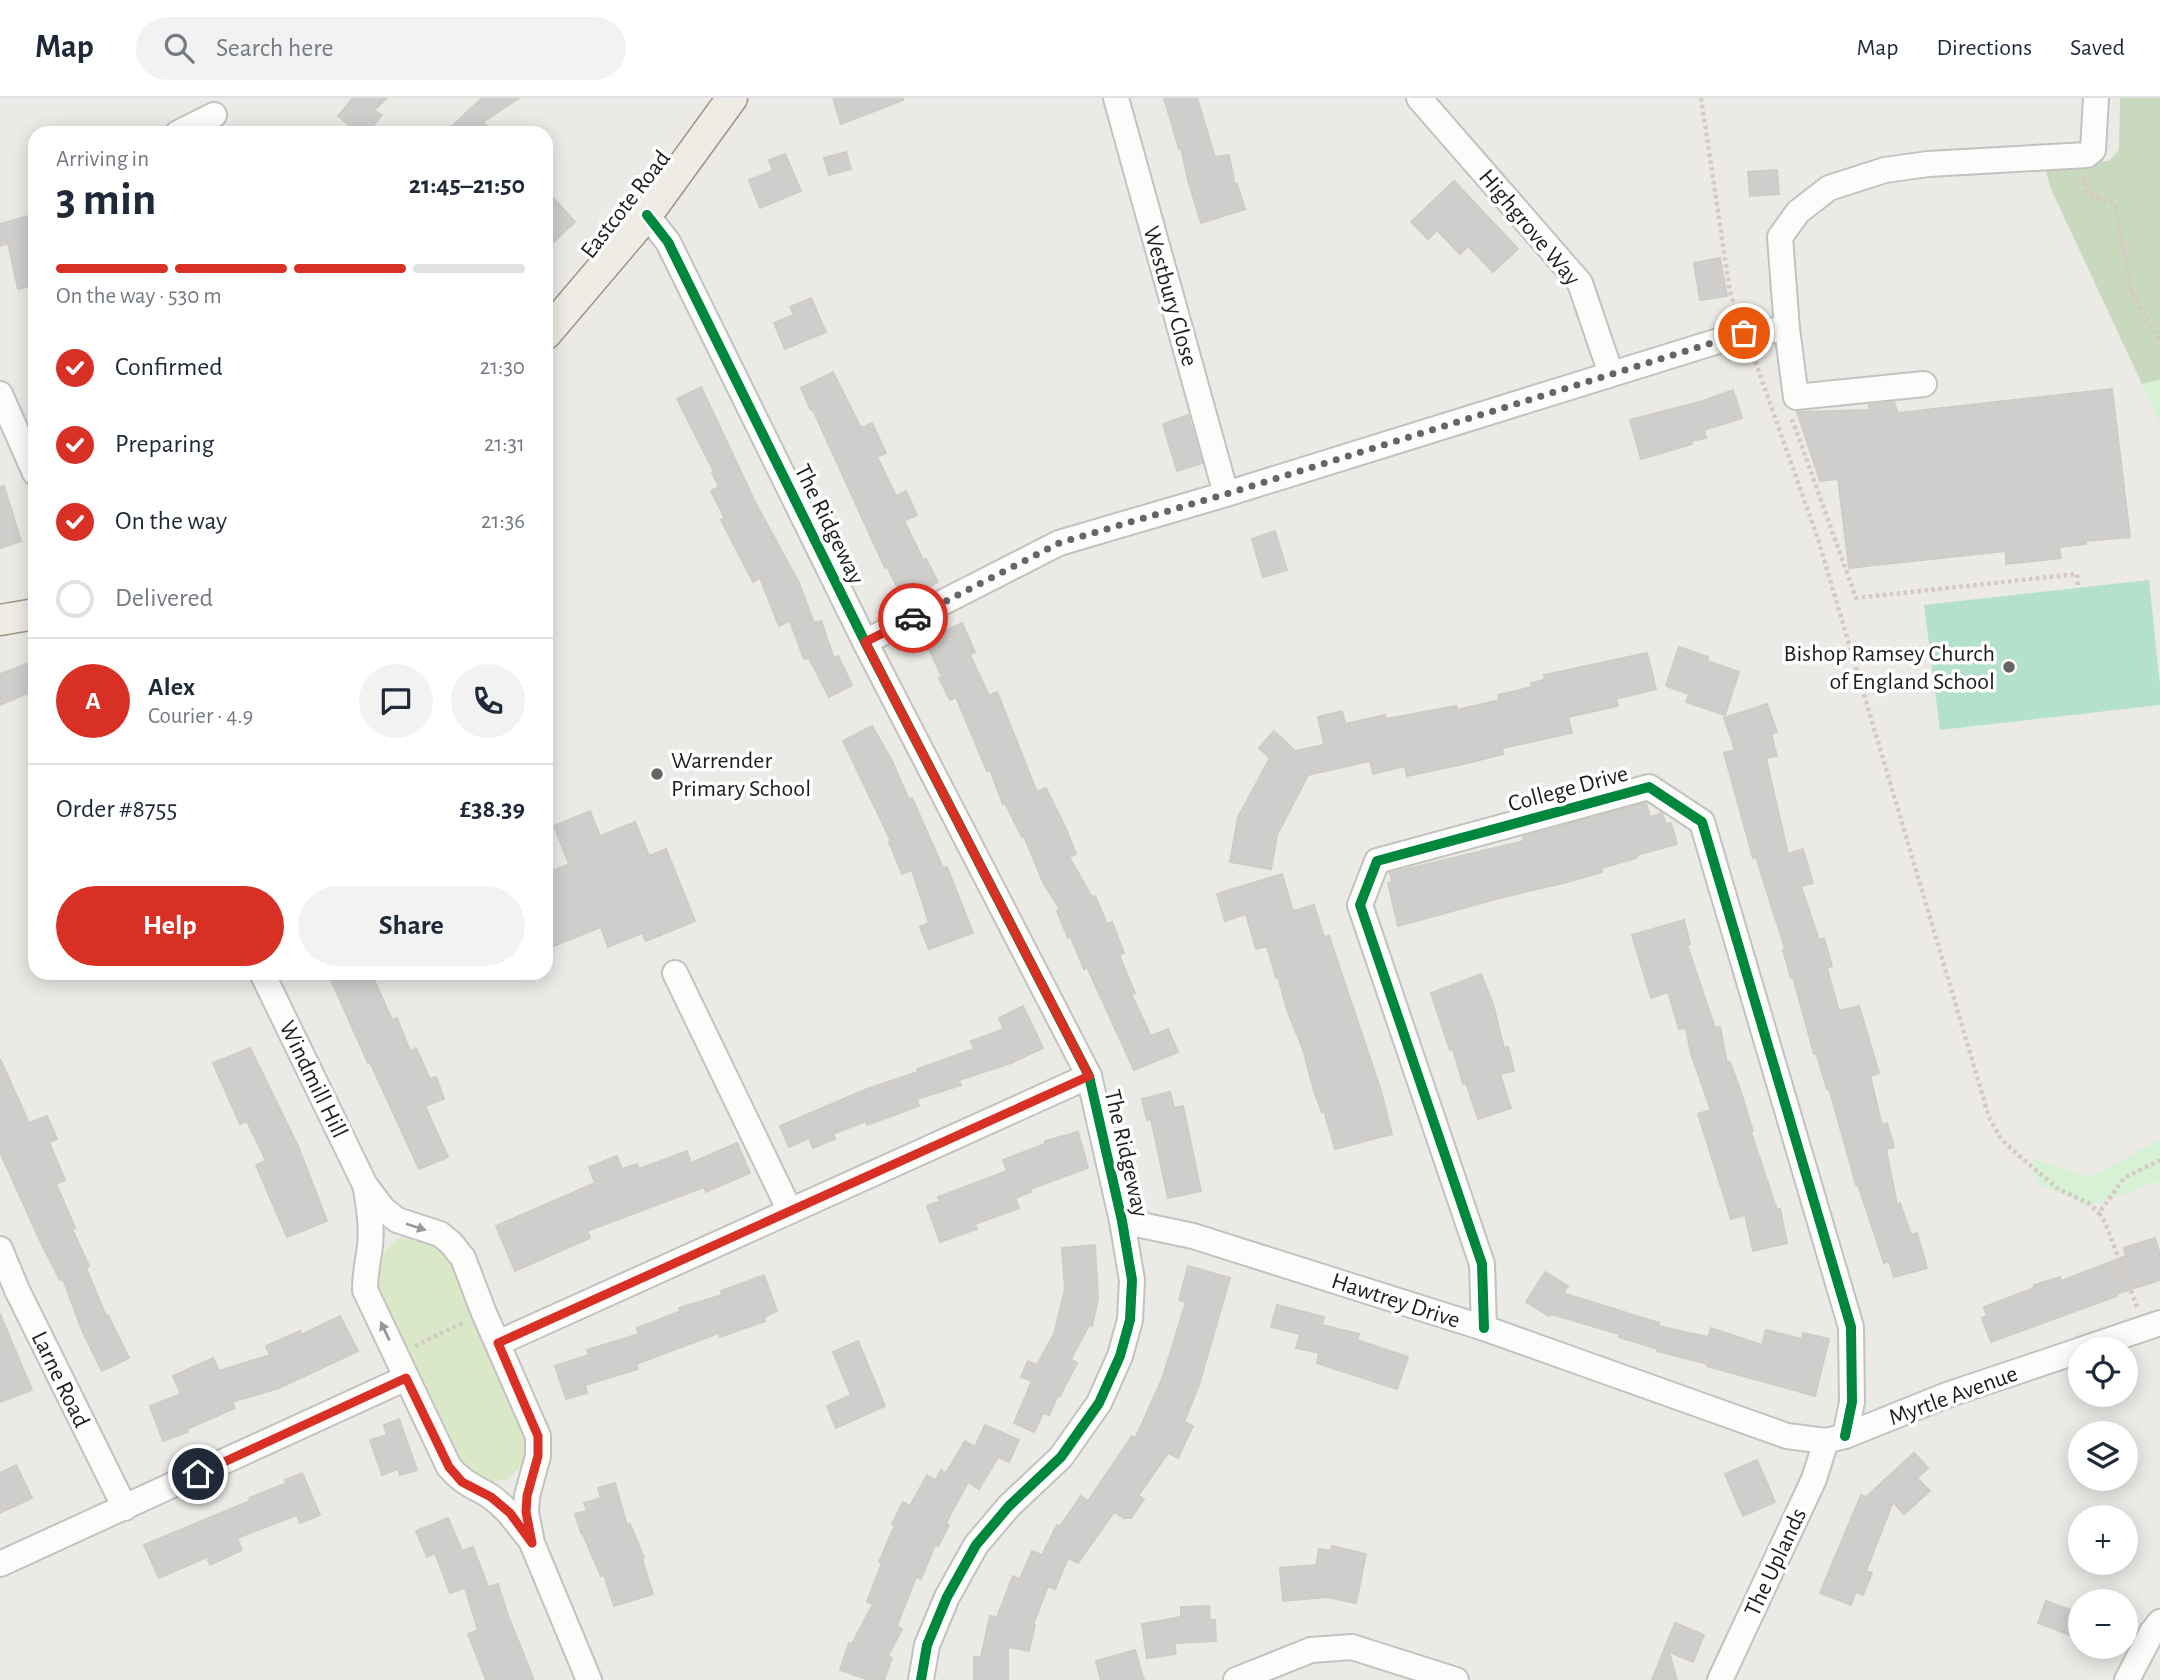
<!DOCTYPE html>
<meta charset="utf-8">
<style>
:root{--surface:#fff;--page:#f2f2f3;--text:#1f2937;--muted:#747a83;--line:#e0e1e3;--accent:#d93025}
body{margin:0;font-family:"Alegreya Sans",sans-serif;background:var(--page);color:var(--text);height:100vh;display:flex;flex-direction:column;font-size:26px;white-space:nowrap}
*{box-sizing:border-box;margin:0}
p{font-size:23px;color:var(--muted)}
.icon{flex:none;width:38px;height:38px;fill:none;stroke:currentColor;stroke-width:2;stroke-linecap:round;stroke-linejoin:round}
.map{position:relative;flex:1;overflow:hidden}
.side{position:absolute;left:28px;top:28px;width:525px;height:854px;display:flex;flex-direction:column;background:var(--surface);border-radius:21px;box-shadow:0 4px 18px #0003}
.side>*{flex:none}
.buttons{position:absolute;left:2068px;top:1239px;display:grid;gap:14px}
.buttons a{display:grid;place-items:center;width:70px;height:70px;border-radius:50%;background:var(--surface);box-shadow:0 4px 18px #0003;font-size:35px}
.pin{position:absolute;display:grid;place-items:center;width:60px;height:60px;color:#fff;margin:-30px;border:4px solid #fff;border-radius:50%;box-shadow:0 2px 7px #0007}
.courier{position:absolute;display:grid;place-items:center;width:70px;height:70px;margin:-35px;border:5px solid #d93025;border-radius:50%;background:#fff;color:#222;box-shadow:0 2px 9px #0007}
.head em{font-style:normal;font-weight:600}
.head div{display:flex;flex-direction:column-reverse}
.head{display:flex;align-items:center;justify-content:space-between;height:119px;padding:0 28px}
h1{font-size:46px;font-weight:600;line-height:52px}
.bar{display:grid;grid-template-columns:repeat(4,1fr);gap:10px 7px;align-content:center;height:84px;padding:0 28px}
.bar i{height:9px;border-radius:5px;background:var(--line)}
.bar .selected{background:var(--accent)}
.bar p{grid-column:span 4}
.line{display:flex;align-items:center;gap:18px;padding:0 28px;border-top:2px solid var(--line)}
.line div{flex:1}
.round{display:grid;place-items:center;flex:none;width:74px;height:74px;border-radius:37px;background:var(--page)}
ol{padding:0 28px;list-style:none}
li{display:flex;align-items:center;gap:21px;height:77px}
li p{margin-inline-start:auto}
li .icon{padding:7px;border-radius:50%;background:var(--accent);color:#fff;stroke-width:4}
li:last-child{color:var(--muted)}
li i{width:38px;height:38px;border:4px solid var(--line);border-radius:50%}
.primary-button{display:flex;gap:14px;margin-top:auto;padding:14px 28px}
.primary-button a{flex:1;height:80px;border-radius:42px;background:var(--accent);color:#fff;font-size:28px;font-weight:600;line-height:80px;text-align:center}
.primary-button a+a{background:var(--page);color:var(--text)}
header{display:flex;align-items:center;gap:42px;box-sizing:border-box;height:98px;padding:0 35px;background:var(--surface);border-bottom:2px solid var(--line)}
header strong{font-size:33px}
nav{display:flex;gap:38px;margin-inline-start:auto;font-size:24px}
.search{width:490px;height:63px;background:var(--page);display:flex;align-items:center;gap:18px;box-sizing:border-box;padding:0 24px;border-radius:38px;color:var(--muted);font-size:26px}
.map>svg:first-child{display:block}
</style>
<header>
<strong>Map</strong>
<div class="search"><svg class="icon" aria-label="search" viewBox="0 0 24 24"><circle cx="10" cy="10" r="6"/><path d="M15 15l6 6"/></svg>Search here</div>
<nav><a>Map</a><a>Directions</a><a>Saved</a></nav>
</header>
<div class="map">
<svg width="2160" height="1582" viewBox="0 0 2160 1582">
<rect width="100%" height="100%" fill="#eceae7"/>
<path fill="#dbe8c7" d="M 423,1139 L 445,1151 L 454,1165 L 529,1341 L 524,1366 L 506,1382 L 483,1384 L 457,1369 L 379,1198 C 375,1168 375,1161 398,1140 Z"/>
<polygon fill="#c9d9be" points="2120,0 2160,0 2160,282 2142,286 2050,89 2044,65 2109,63 2119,52"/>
<g fill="#d6f1d4">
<polygon points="2160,282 2160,326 2142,286"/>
<polygon points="2160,1041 2160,1083 2088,1108 2041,1087 2036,1079 2033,1061 2091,1079"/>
</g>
<polygon fill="#b4e1cb" points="2149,482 2160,587 2160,607 1940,632 1924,507"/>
<g fill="#d0cecc" stroke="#cfccc8" stroke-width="2">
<polygon points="353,0 387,0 374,12 382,17 367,35 359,35 338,18"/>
<polygon points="482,0 519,0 483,24 493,35 445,35"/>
<polygon points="833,0 903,0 903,2 841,26"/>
<polygon points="1164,0 1197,0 1215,59 1229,57 1235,87 1237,86 1245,111 1201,125 1188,82 1181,50 1179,51"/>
<polygon points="846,54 851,71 829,77 824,60"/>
<polygon points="785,56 801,93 760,110 749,82 773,73 769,62"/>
<polygon points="1777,72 1779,96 1750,98 1748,74"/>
<polygon points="1454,83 1518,151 1493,174 1468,148 1460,156 1437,132 1428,141 1411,124"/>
<polygon points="546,92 575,124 546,151"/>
<polygon points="35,116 35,187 18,191 8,145 0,148 0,126"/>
<polygon points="1720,160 1727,198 1700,202 1694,165"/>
<polygon points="811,200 826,234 785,251 774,225 794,217 790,209"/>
<polygon points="833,274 861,330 872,325 886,355 877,359 896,398 906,393 917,417 904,423 923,462 926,461 938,484 904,502 887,469 885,470 813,312 811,312 801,290"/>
<polygon points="701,289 756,406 799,485 814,525 821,523 834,560 838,558 852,587 829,599 809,560 804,561 790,523 779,528 760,480 753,484 721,422 725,421 711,393 719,389 712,375 714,374 677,301"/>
<polygon points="2112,291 2130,439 2086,443 2086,446 2059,449 2061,460 2006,466 2006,453 1849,470 1838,381 1820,383 1797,314 1870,312 1869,307 1894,304 1898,315"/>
<polygon points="1733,292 1742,320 1704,332 1706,340 1691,343 1692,346 1641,361 1630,322 1703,303"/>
<polygon points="1188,317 1202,365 1177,373 1163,326"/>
<polygon points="4,388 21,443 0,450 0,389"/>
<polygon points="1275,433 1287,472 1263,479 1252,441"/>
<polygon points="962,525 975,554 970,557 989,598 997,594 1037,694 1046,690 1067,733 1076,756 1069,759 1092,799 1095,798 1107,826 1112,824 1124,855 1119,857 1135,895 1131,896 1151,938 1168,931 1178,954 1134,972 1087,869 1084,871 1071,839 1068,840 1057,813 1060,812 1043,784 1024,738 1022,739 1005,705 1003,706 990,672 987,673 956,599 950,602 939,580 942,579 925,542"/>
<polygon points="1679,549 1708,559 1707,563 1739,574 1725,617 1686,604 1689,596 1666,588"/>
<polygon points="1647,555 1656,591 1616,601 1618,608 1568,619 1572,635 1502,650 1503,656 1468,665 1407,678 1405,668 1373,676 1370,663 1308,677 1277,737 1271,771 1230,764 1238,719 1270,660 1259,650 1274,633 1295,653 1324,647 1318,619 1342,613 1345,626 1385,617 1386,621 1456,608 1457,612 1499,602 1498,597 1532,589 1531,585 1545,582 1544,577"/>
<polygon points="35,563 35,592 0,607 0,576"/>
<polygon points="1767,606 1777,634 1771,636 1777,658 1766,660 1788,756 1803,751 1813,785 1801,788 1819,842 1824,840 1832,868 1827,870 1839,913 1859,908 1879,975 1870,978 1882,1027 1887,1025 1894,1049 1886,1051 1897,1107 1900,1105 1911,1137 1917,1135 1927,1170 1894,1179 1889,1163 1884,1165 1858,1087 1856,1087 1829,990 1827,991 1816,955 1814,956 1793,879 1791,880 1783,852 1785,851 1756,759 1753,760 1724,655 1735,652 1724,620"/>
<polygon points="872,628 891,661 909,702 912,700 943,770 947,769 973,835 929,851 920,829 929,825 912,772 902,776 889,744 891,743 843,643"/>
<polygon points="1646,705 1650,719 1662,715 1666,726 1671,725 1677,746 1637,757 1637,760 1601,770 1602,774 1567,784 1496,801 1398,828 1388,785 1392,784 1390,775 1524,743 1523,739"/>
<polygon points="590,713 600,738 635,724 649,758 666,751 695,823 646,843 642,835 608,849 601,829 546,851 546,776 569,766 554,728"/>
<polygon points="1282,776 1293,813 1314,807 1324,839 1329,838 1381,993 1392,1036 1335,1051 1324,1013 1322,1014 1314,993 1303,951 1288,915 1278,879 1276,880 1267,848 1256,851 1246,816 1225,823 1217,796"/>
<polygon points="1684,822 1690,846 1687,847 1715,930 1720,929 1727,965 1730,964 1740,991 1753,1033 1751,1034 1777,1112 1780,1111 1787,1145 1753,1153 1745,1117 1731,1121 1698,1016 1711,1012 1691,956 1686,930 1679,931 1668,894 1651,900 1632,837"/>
<polygon points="328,875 371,875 392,922 397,920 410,953 416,950 430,981 436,979 444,1001 425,1008 448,1059 419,1071 370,964 368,965"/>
<polygon points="1481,876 1493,906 1504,950 1508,949 1514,973 1500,976 1511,1010 1478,1021 1466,985 1463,986 1453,951 1450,952 1431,895"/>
<polygon points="1023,908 1043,950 1011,965 959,982 961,987 917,1001 919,1008 867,1027 866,1023 833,1036 835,1041 813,1050 809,1040 789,1049 780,1028 867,991 918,974 917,971 974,951 971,943 1004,931 999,920"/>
<polygon points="250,950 298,1048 327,1123 287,1139 256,1067 266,1063 247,1023 240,1026 213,965"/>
<polygon points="0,961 29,1025 47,1018 57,1041 49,1044 65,1082 56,1086 75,1130 72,1131 89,1168 86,1170 106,1218 108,1217 129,1260 102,1273 81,1230 63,1181 60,1182 41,1145 0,1054"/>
<polygon points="1170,994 1174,1010 1183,1008 1201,1093 1168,1100 1151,1021 1147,1022 1142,1001"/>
<polygon points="1078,1034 1088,1070 1030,1091 1031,1094 1015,1100 1019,1110 975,1126 977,1131 940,1144 927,1108 940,1103 938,1099 1007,1073 1003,1062 1045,1046 1045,1043"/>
<polygon points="737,1045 750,1075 706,1094 704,1089 587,1133 590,1140 515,1173 496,1128 595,1085 589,1069 617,1058 622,1071 637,1066 639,1071 687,1053 691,1065"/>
<polygon points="2155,1140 2160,1157 2160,1182 2116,1196 2117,1198 1991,1244 1982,1220 1987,1218 1984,1209 2034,1190 2034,1187 2060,1179 2061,1183 2126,1158 2124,1150"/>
<polygon points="1095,1147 1098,1201 1092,1228 1089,1227 1071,1261 1077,1265 1060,1298 1058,1297 1049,1317 1043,1315 1034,1334 1014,1325 1032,1283 1021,1279 1028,1263 1037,1267 1054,1236 1065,1191 1062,1150"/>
<polygon points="1188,1168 1230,1180 1199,1287 1184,1324 1193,1328 1178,1360 1168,1355 1138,1398 1144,1401 1131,1420 1124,1420 1114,1414 1078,1465 1068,1460 1055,1491 1048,1488 1033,1527 1035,1527 1029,1553 1008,1549 1008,1582 974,1582 974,1559 981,1559 990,1518 997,1519 1013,1478 1020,1481 1032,1453 1042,1457 1057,1427 1060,1428 1081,1398 1088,1403 1132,1338 1135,1341 1162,1281 1172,1249 1186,1204 1179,1202"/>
<polygon points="1545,1174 1568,1188 1563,1195 1659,1225 1658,1228 1708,1239 1711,1230 1762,1247 1766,1232 1802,1241 1803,1235 1829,1241 1815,1298 1707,1268 1708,1266 1657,1253 1658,1251 1619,1239 1619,1236 1551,1216 1549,1218 1526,1204"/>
<polygon points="764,1177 777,1213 764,1219 765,1223 720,1239 719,1235 636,1266 638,1271 585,1287 587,1295 566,1301 555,1268 589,1257 587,1252 639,1236 637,1230 681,1213 679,1210 722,1197 721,1193"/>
<polygon points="1277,1207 1324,1219 1322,1227 1359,1236 1357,1242 1408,1259 1397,1291 1317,1265 1319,1255 1296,1250 1300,1236 1271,1229"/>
<polygon points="0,1216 32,1292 0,1304"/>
<polygon points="340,1218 358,1253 279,1290 232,1304 235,1310 187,1331 188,1334 163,1343 150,1308 181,1296 173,1278 213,1260 219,1273 270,1257 266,1248 300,1233 301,1237"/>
<polygon points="858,1243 885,1308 836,1330 827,1308 851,1297 833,1254"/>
<polygon points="399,1321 417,1372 400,1377 398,1371 382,1377 370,1342 387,1337 384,1327"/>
<polygon points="985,1327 1019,1342 1009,1364 998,1359 979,1391 968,1384 946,1425 949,1427 938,1448 935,1447 921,1481 916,1479 897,1528 902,1531 888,1558 892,1560 884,1582 869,1582 840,1572 849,1545 852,1546 873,1506 867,1504 882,1465 879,1464 895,1427 892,1426 903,1404 910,1408 927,1377 936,1382 941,1372 946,1375 965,1343 975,1349"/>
<polygon points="1914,1355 1928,1370 1917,1380 1930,1393 1904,1416 1893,1404 1866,1473 1872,1475 1863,1497 1856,1494 1851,1507 1820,1495 1861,1397 1866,1399"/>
<polygon points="1757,1362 1775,1404 1743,1418 1725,1376"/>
<polygon points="16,1367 32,1400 0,1415 0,1375"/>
<polygon points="302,1375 320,1417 300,1425 297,1417 237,1440 242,1452 210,1467 207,1459 159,1480 144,1447 250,1403 249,1400 287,1385 285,1382"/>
<polygon points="615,1385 627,1427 630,1426 644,1460 642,1461 653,1496 614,1508 604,1477 601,1478 582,1434 581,1435 575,1416 587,1413 584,1405 601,1400 598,1390"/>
<polygon points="448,1420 462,1453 473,1449 488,1489 498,1486 509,1520 534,1582 486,1582 468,1536 478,1532 465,1490 450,1495 435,1455 427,1459 416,1433"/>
<polygon points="1332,1448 1366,1456 1356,1505 1327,1499 1283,1503 1280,1470 1316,1467 1319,1451 1331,1453"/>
<polygon points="2046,1503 2081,1516 2081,1541 2038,1525"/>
<polygon points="1209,1508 1210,1522 1215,1522 1216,1543 1174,1545 1176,1556 1147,1560 1142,1526 1181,1519 1181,1509"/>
<polygon points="1675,1525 1704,1537 1693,1564 1669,1554 1677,1582 1652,1582"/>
<polygon points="1135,1552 1144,1582 1101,1582 1096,1563"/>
</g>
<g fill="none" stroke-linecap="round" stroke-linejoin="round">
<defs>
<g id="minor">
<polyline points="1116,0 1226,396"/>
<polyline points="1419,0 1580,185 1611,276"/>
<polyline points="178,35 214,17"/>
<polyline points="647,117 668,144 865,544 1089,978 1122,1123 1132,1182 1130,1222 1120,1258 1099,1305 1061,1359 1009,1408 976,1447 947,1499 927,1547 921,1582"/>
<polyline points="1787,231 1796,299 1924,286"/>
<polyline points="0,296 35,375"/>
<polyline points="865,544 1059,445 1226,396 1744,235 1787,231 1780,139 1798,114 1829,90 1885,72 1928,66 2087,57 2093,52 2096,0"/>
<polyline points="262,875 365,1087 383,1111 397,1122 440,1136 451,1145 463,1160 484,1215 538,1338 538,1358 527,1398 526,1414 532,1445 589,1582"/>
<polyline points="675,875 790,1113"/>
<path d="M 366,1091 C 369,1110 372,1129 370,1148 C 368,1163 365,1176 365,1192 L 449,1369 C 463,1385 473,1388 490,1398 C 506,1409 516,1424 528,1439"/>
<polyline points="1122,1123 1193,1138 1484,1230 1787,1338 1826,1343 1845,1338 1947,1297 2081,1252"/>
<polyline points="0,1151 17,1192 125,1410"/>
<polyline points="1484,1230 1482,1166 1360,807 1377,763 1649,689 1702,724 1851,1229 1852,1304 1845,1338"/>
<polyline points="498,1245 1089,978"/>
<polyline points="2083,1251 2160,1225"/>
<polyline points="0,1466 406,1280"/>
<polyline points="1236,1582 1311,1552 1352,1549 1456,1582"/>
<polyline points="1720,1582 1814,1381 1826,1343"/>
<polyline points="2127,1582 2152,1534 2160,1524"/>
</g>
<g id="major">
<polyline points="546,236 647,117 732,0"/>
<polyline points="0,522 35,516"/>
</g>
</defs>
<use href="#minor" stroke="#c3c2c1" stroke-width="28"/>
<use href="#major" stroke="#a19685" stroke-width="33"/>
<g stroke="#d5c8c6" stroke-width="4.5" stroke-dasharray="3.5 3.5" stroke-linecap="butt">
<polyline points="1701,0 1730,194 1737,216"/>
<polyline points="2084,78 2087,96 2115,106 2132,196 2160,243"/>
<polyline points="1753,257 1818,441 1989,1019 2001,1041 2017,1056 2057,1090 2088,1105 2099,1115"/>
<polyline points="1792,321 1856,500 2077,476 2078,489"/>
<polyline points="2137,1209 2105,1124 2099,1115 2124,1080 2160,1062"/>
<polyline points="415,1248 464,1224"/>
</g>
<use href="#minor" stroke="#fcfcfb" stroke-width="24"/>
<use href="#major" stroke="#efebe5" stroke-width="30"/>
<defs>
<g id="cycleway">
<polyline points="647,117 668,144 865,544 1089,978 1122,1123 1132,1182 1130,1222 1120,1258 1099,1305 1061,1359 1009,1408 976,1447 947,1499 927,1547 921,1582"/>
<polyline points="1484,1230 1482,1166 1360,807 1377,763 1649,689 1702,724 1851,1229 1852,1304 1845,1338"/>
</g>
</defs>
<use href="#cycleway" stroke="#fff" stroke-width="15"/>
<use href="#cycleway" stroke="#00873e" stroke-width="10"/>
</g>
<defs><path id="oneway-solid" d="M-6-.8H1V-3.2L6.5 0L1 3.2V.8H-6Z" transform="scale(1.75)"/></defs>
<g fill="#989898">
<use href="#oneway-solid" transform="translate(416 1129) rotate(18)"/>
<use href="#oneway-solid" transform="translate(385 1233) rotate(-115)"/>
</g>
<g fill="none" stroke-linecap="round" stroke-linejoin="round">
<polyline stroke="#666564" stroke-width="7" stroke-dasharray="0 12.6" points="913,520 1059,445 1226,396 1744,235"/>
<polyline stroke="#d93025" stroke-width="9" points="198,1376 406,1280 449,1369 462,1384 491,1399 510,1415 532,1445 526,1414 527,1398 538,1358 538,1338 498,1245 1089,978 865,544 913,520"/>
</g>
<g fill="#666564" stroke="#fff" stroke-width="2.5">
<circle cx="2009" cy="569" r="7"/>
<circle cx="657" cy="676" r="7"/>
</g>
<g text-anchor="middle" stroke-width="7" stroke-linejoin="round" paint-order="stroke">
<g font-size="24" fill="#1e1e1e" stroke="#fff">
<text transform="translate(625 106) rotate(-52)" y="8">Eastcote Road</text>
<text transform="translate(1530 129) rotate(50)" y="8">Highgrove Way</text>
<text transform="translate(1171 198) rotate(74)" y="8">Westbury Close</text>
<text transform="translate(830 426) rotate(64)" y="8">The Ridgeway</text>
<text transform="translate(1568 690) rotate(-15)" y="8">College Drive</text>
<text transform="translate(314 981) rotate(64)" y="8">Windmill Hill</text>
<text transform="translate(1127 1055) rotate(77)" y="8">The Ridgeway</text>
<text transform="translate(1396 1202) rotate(18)" y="8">Hawtrey Drive</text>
<text transform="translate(61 1281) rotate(64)" y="8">Larne Road</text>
<text transform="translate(1953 1297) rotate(-20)" y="8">Myrtle Avenue</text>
<text transform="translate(1775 1464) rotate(-65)" y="8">The Uplands</text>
</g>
<g font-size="24" fill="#1e1e1e" stroke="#fff" text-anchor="end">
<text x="1995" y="563">Bishop Ramsey Church<tspan x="1995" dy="28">of England School</tspan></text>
<text x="671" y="670" text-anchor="start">Warrender<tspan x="671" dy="28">Primary School</tspan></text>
</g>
</g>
</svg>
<div class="buttons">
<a><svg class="icon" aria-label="locate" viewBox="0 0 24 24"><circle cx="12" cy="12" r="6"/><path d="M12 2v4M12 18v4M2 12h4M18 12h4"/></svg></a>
<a><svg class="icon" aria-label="layers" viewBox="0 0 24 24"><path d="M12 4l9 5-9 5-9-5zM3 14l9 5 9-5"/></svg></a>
<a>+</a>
<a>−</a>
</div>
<div class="pin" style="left:1744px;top:235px;background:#ea580c"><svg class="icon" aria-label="bag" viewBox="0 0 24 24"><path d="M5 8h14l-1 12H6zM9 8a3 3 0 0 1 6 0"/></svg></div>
<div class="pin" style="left:198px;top:1376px;background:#1f2937"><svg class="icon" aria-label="home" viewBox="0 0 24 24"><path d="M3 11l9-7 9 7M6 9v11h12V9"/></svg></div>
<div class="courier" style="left:913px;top:520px"><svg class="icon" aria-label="car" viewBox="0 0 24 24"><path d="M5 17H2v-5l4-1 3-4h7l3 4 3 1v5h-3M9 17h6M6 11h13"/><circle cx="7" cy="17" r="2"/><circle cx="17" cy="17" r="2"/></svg></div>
<section class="side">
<div class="head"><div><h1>3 min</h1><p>Arriving in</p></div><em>21:45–21:50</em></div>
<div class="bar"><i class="selected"></i><i class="selected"></i><i class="selected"></i><i></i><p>On the way · 530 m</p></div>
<ol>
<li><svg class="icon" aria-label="check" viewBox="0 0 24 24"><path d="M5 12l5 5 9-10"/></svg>Confirmed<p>21:30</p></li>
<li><svg class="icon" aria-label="check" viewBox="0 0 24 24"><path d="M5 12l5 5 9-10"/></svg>Preparing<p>21:31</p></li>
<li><svg class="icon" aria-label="check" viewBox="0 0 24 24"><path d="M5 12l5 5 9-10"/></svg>On the way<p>21:36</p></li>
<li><i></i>Delivered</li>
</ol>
<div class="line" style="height:126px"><b class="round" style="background:var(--accent);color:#fff">A</b><div><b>Alex</b><p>Courier · 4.9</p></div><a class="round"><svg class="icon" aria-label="chat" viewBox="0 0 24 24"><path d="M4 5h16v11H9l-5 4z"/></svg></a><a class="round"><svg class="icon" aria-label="phone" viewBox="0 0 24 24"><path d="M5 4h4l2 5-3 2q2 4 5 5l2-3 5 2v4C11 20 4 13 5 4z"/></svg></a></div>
<div class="line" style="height:91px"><div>Order #8755</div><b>£38.39</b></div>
<div class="primary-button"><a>Help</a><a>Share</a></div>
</section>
</div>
